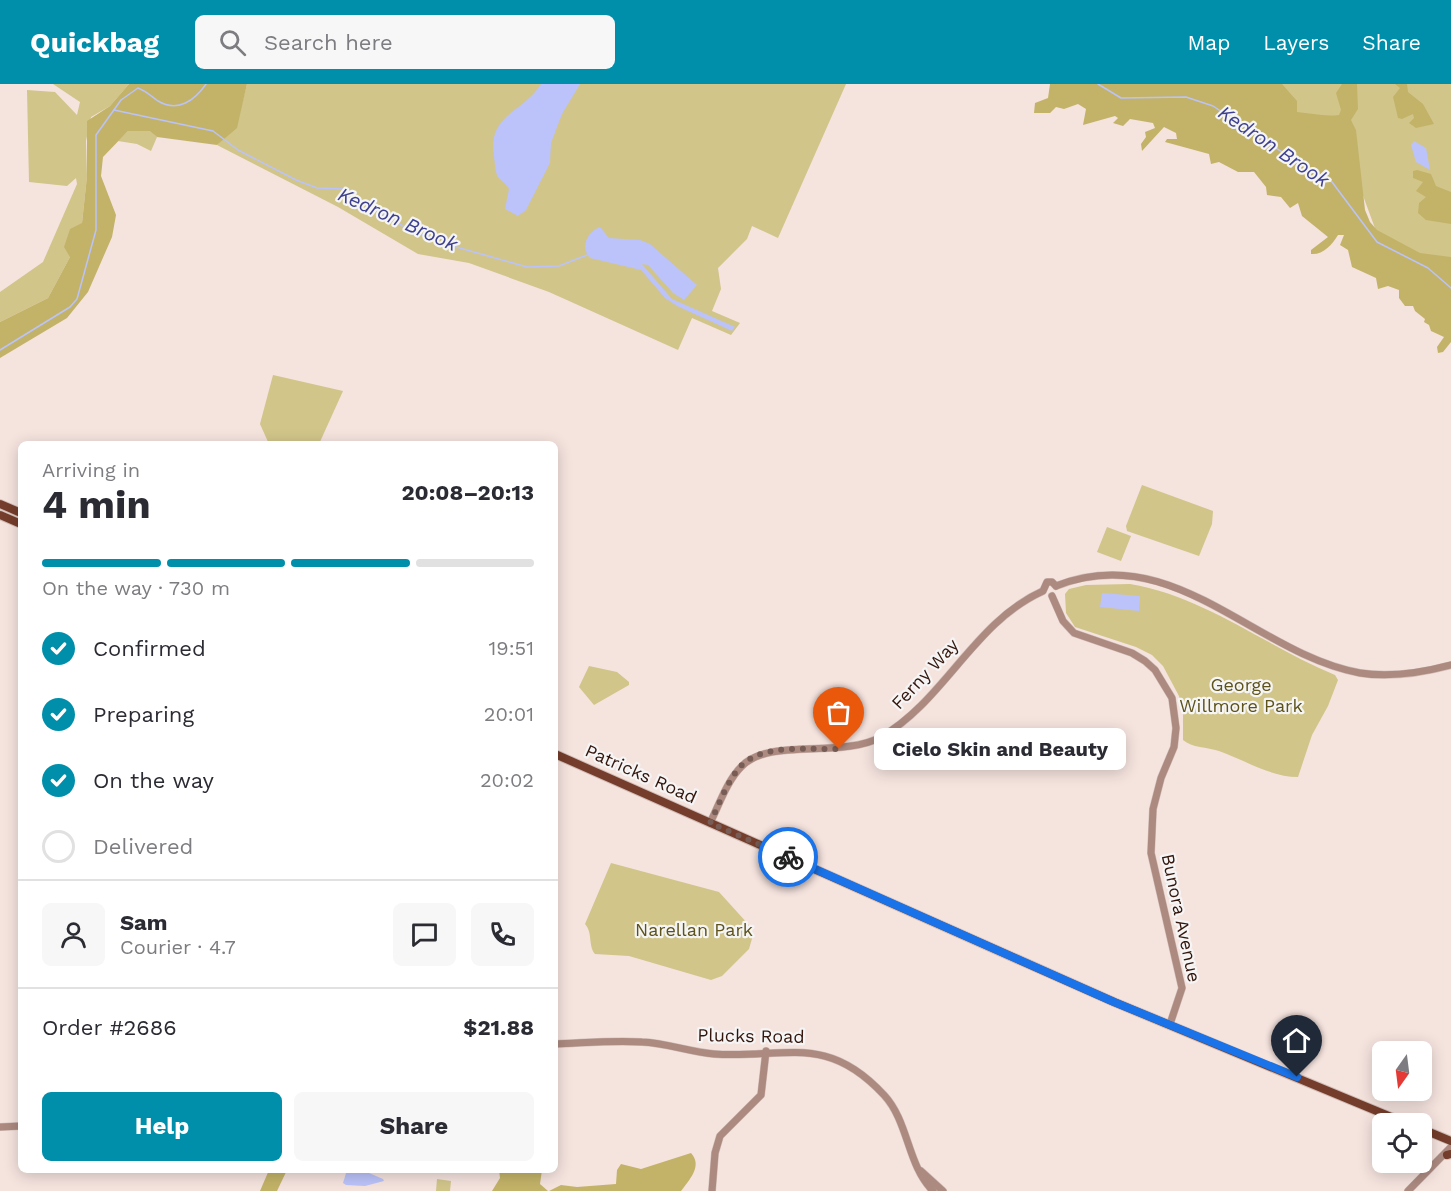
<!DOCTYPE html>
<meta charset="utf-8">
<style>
:root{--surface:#fff;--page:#f7f7f7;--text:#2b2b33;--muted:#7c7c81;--line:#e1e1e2;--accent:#008fab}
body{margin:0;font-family:"Work Sans",sans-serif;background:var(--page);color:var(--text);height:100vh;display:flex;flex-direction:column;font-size:22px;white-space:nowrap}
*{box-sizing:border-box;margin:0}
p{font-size:20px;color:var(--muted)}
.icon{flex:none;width:33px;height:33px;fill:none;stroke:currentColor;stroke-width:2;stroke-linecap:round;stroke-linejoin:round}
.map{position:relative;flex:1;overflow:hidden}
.details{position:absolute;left:18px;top:357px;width:540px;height:732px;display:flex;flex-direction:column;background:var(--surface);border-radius:9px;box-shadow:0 3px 15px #0003}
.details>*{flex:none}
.needle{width:39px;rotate:194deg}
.tools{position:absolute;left:1372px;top:957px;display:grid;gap:12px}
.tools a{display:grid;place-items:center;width:60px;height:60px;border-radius:9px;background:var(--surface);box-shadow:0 3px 15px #0003;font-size:30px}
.pin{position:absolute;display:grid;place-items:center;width:51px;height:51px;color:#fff;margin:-62px -26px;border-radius:50% 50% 50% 0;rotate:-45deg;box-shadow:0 0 6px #0007}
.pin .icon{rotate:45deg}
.courier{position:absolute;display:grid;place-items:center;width:60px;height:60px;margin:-30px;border:4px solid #1a73e8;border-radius:50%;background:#fff;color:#222;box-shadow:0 2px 8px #0007}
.bubble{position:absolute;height:42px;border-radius:9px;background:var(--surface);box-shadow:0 3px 15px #0003;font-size:20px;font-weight:700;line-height:42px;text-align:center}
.head em{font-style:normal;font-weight:700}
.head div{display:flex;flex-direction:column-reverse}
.head{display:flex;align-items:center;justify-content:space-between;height:102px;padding:0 24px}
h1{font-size:39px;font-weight:700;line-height:45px}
.bar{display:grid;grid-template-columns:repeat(4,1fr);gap:9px 6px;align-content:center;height:72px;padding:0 24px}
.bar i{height:8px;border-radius:4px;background:var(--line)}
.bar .selected{background:var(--accent)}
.bar p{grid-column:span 4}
.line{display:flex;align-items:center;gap:15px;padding:0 24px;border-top:2px solid var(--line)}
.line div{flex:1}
.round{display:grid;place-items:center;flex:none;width:63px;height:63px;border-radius:9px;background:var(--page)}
ol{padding:0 24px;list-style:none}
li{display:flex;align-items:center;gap:18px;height:66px}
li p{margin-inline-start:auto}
li .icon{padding:6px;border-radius:50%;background:var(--accent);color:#fff;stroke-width:4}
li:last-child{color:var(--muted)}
li i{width:33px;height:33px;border:3px solid var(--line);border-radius:50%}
.cta{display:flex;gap:12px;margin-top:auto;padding:12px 24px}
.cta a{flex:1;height:69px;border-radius:9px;background:var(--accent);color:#fff;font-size:24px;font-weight:700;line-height:69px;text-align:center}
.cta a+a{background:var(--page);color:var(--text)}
header{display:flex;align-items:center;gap:36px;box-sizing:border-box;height:84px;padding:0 30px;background:var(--accent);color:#fff}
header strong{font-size:28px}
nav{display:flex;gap:33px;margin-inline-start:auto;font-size:21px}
.search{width:420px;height:54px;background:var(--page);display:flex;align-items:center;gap:15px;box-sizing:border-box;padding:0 21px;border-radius:9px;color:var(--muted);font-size:22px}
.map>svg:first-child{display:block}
</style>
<header>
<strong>Quickbag</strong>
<div class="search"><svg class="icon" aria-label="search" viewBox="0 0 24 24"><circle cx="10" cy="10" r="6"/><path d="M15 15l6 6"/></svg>Search here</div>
<nav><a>Map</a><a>Layers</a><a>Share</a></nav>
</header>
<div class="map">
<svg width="1451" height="1107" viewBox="0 0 1451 1107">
<rect width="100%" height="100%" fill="#f5e3de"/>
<g fill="#d1c58a">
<polygon points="53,0 129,0 110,22 91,33 86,57 87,92 82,139 70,173 48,214 0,238 0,208 43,178 77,100 76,94 67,102 29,98 27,6 55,8 77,31 80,18"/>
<polygon points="247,0 846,0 778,154 752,142 747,155 718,184 721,205 712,227 740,239 731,251 692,234 678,266 549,208 469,179 418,170 338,123 217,61 236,43"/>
<polygon points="1185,0 1451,0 1451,181 1416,174 1376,147 1358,98"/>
<polygon points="150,46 157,53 151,67 137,60 118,57 128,47"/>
<polygon points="273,291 343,307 319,360 269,360 260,340"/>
<polygon points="1142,401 1213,427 1212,440 1199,472 1127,447 1126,442"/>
<polygon points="1107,443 1131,452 1121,477 1097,468"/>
<path d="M 1130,500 C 1204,512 1267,563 1335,591 L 1338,596 L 1328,622 L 1312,651 L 1298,693 C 1270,693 1245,676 1219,667 C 1207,663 1192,664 1183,656 L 1183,631 L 1179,612 L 1163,582 L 1152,571 L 1136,563 L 1075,543 L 1066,529 L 1065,510 L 1069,505 L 1086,501 Z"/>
<polygon points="589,582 617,588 629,598 629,601 594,621 579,603"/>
<path d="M 611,779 L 719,808 L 748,840 L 753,851 L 749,865 L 722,892 L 711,896 L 629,872 L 595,870 C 588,862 593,849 585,840 Z"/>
<polygon points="437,1095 451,1097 450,1107 436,1107"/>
</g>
<g fill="#c3b368">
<polygon points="129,0 247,0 237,44 217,61 157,53 150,47 128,47 103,73 101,92 116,131 112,153 88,208 67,234 0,274 0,238 48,214 70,173 64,163 70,145 82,139 87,92 87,37 110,22"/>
<path d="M 1050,0 L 1282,0 L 1297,17 L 1297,28 C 1311,29 1324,33 1339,31 L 1341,26 L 1336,9 L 1342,0 L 1357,0 L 1358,25 L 1351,36 L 1356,46 L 1365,126 L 1370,138 L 1377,146 L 1420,169 L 1451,173 L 1451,258 L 1443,268 L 1438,269 L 1437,263 L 1444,253 L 1431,247 L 1429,241 L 1424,238 L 1425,235 L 1415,227 L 1413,222 L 1405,222 L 1399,214 L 1399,206 L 1388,202 L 1378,205 L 1376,194 L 1352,183 L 1348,166 L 1340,161 L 1344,151 L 1338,151 C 1332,161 1323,171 1311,170 L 1311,166 L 1328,153 L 1302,132 L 1298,119 L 1290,124 L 1281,113 L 1267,111 L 1266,103 L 1254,88 L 1238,88 L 1219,78 L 1211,80 L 1209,70 L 1165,58 L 1167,55 L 1177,55 L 1176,49 L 1164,43 L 1142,67 L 1141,60 L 1146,53 L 1145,48 L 1155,44 L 1153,39 L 1130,35 L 1123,42 L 1113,39 L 1118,34 L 1115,32 L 1083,41 L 1086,25 L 1078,20 L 1064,25 L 1056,23 L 1050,29 L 1034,29 L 1035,19 L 1048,14 Z"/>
<polygon points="1395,0 1407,0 1408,8 1423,20 1434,40 1416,44 1409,39 1414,34 1413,30 1402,35 1398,34 1393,13 1400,4"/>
<polygon points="1417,86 1431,90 1436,102 1451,108 1451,140 1426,136 1418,129 1419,119 1426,113 1416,107 1423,98 1413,94 1413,87"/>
<path d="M 691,1069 C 703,1082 689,1096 681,1107 L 549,1107 L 561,1101 L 577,1103 L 616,1100 L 617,1086 L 621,1080 L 641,1085 Z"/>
<polygon points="269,1086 287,1086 277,1107 260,1107"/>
<polygon points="499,1086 542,1086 540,1100 548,1107 492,1107 500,1094"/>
</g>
<g fill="#bbc3fa">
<path d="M 541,0 L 580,0 L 562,30 L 551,59 L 550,79 L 526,126 L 518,132 L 505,125 L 509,105 C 506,99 500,97 497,91 C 495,86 495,79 494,73 C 487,30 522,30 541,0 Z"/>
<polygon points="1414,57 1426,64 1430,86 1416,78 1411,61"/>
<path d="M 600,143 L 609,154 L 640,156 L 650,160 L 697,201 L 684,216 L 673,209 L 648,181 L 642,180 L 672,215 L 735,243 L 732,247 L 677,222 L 665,214 L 641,186 L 590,174 C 580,163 587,148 600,143 Z"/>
<polygon points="1102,509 1140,512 1139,527 1100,523"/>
<polygon points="347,1086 362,1086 383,1095 384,1097 365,1102 346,1101 343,1099"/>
</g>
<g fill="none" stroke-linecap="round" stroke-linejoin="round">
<g stroke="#bbc3fa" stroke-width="1.5">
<polyline points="1098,0 1121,14 1186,13 1213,22 1294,76 1332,98 1377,158 1428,184 1451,204"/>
<polyline points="114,26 213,47 238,66 296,96 317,104 343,105 401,141 442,159 527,183 559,182 587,171"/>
<path d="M 0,266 L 70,223 L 77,215 L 96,146 L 96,51 L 121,16 L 138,4 C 146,7 151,12 158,17 C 178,29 195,16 206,0"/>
</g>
<defs>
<g id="minor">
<path d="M 1056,502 C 1173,455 1255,570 1360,589 C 1391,594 1421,589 1451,581"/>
<polyline points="1052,512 1063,537 1074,549 1132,569 1145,577 1155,586 1172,614 1176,644 1174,663 1161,694 1153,725 1151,769 1182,904 1170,940"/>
<path d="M 710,739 C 719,721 727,697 741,683 C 768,653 841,675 881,653 C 945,616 974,538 1043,507 L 1047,498 L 1052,498 L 1056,502"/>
<path d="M 555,960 C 584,959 613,956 642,958 C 666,959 690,968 714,970 C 784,975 826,948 884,1011 C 909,1038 907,1081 933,1107"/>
<polyline points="0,1043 21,1042"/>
<polyline points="921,1087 943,1107"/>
<polyline points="712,1107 715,1069 720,1052 761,1011 766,967"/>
<polyline points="1408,1107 1451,1063"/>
</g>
<g id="major">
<polyline points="0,420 21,429"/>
<polyline points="0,431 21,440"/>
<polyline points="555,670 1114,918 1408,1040"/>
<polyline points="1422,1045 1451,1057"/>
<polyline points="1447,1071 1451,1070"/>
</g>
</defs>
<use href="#minor" stroke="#d2beb8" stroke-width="8"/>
<use href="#major" stroke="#d2beb8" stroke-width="10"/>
<use href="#minor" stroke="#ac8a80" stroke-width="7"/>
<use href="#major" stroke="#753d2b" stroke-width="8"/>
</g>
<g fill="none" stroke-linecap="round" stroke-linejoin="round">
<path stroke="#775d55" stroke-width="6" stroke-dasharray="0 10.8" d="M 788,773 L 710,739 C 719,721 727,697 741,682 C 763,659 810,666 839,665"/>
<polyline stroke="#1a73e8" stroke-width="8" points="788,773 1114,918 1297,993"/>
</g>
<g text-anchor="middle" stroke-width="4.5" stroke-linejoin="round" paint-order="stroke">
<g font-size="18" fill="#33150b" stroke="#f5f5f5">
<text transform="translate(925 590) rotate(-47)" y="6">Ferny Way</text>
<text transform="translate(641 690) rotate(24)" y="6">Patricks Road</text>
<text transform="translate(1181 834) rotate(78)" y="6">Bunora Avenue</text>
<text transform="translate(751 952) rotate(1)" y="6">Plucks Road</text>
</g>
<g font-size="18" fill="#5d5219" stroke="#f5f5f5">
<text x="1241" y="607">George<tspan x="1241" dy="21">Willmore Park</tspan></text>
<text x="694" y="852">Narellan Park</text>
</g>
<g font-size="20" font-style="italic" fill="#3f4190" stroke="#f5f5f5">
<text transform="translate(1274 62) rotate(34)" y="7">Kedron Brook</text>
<text transform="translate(398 135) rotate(24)" y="7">Kedron Brook</text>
</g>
</g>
</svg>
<div class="tools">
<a><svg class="needle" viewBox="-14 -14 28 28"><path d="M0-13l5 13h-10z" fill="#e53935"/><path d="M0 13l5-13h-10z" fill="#7c7c81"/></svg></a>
<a><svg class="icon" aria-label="locate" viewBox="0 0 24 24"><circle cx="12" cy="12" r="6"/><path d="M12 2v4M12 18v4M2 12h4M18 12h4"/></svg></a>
</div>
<div class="pin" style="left:839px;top:665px;background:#ea580c"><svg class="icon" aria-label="bag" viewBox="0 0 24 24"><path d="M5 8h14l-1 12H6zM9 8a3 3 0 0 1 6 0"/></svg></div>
<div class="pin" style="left:1297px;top:993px;background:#1f2937"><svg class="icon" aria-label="home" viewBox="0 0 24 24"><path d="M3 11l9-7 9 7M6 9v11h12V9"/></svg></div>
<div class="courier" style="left:788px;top:773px"><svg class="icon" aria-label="bike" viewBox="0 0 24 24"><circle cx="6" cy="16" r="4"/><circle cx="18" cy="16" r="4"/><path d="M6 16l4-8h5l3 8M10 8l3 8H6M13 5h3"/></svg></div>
<div class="bubble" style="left:874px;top:644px;width:252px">Cielo Skin and Beauty</div>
<section class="details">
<div class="head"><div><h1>4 min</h1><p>Arriving in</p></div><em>20:08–20:13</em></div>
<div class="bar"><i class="selected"></i><i class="selected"></i><i class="selected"></i><i></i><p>On the way · 730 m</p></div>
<ol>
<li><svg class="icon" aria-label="check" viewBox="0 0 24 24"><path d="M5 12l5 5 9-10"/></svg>Confirmed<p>19:51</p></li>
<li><svg class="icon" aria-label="check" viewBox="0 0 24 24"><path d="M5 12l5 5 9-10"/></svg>Preparing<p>20:01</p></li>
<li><svg class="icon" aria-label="check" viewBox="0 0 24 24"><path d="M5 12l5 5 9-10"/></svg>On the way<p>20:02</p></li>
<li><i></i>Delivered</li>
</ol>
<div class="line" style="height:108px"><a class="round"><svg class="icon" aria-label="person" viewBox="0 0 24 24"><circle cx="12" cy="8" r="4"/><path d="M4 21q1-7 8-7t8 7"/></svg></a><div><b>Sam</b><p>Courier · 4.7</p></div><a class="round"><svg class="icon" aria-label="chat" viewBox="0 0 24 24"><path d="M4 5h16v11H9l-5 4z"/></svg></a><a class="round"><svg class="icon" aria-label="phone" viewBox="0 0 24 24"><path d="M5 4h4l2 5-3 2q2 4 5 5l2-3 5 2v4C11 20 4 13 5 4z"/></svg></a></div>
<div class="line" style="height:78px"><div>Order #2686</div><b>$21.88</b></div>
<div class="cta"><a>Help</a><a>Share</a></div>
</section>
</div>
